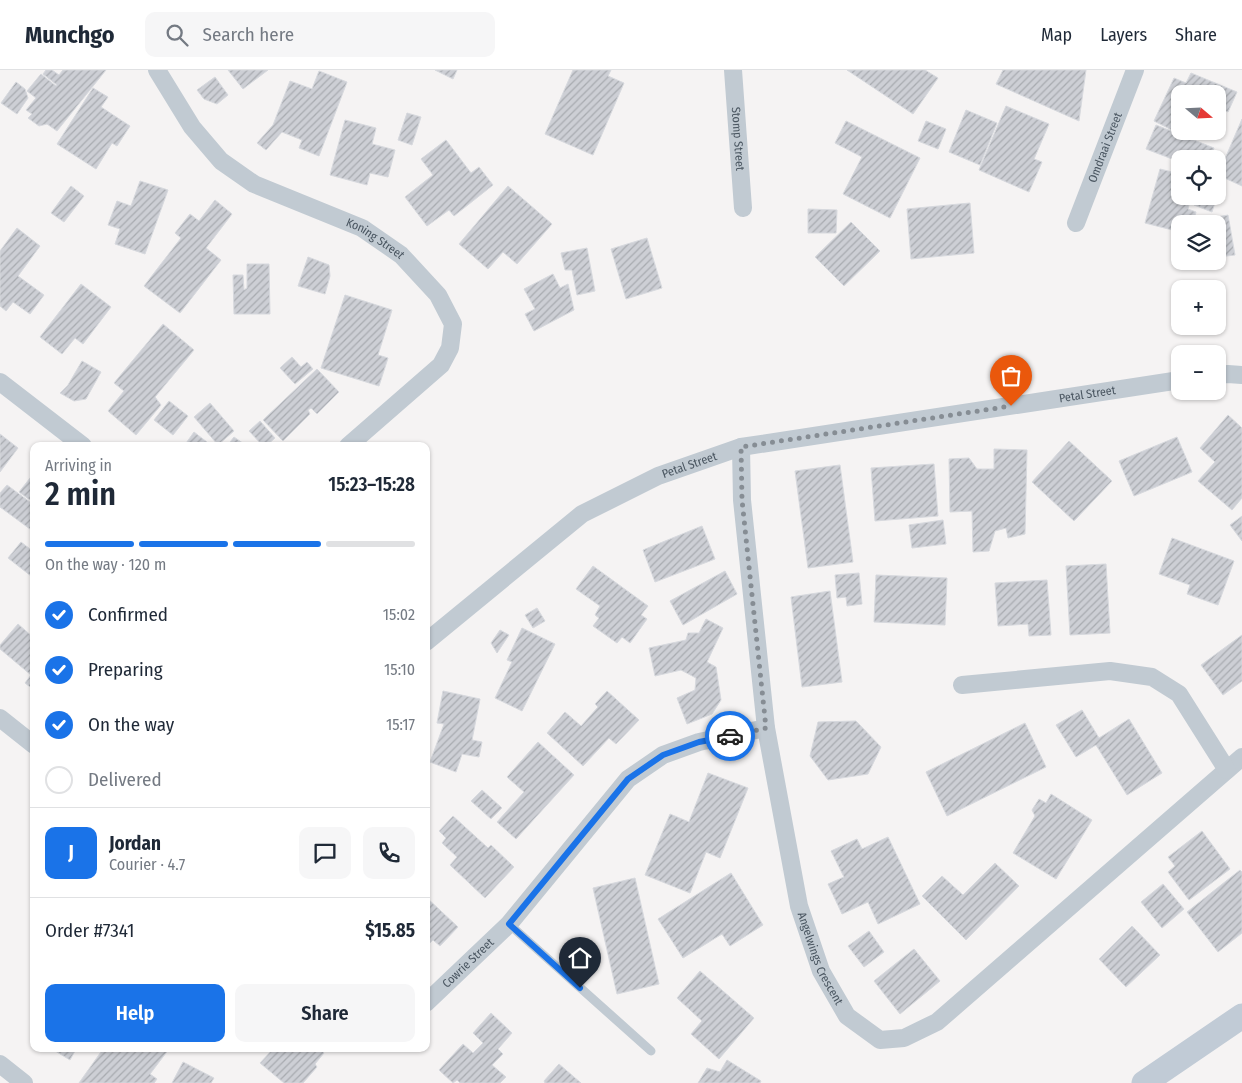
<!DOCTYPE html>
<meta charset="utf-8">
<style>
:root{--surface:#fff;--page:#f6f6f7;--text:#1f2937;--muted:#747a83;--line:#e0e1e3;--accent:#1a73e8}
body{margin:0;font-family:"Fira Sans Condensed",sans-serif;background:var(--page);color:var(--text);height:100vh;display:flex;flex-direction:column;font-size:19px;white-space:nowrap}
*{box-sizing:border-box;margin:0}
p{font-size:16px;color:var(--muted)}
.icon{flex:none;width:28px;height:28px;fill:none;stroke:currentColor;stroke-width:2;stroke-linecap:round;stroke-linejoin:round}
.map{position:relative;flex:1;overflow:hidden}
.side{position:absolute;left:30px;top:372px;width:400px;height:610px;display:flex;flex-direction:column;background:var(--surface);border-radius:10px;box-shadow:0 1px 4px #0004}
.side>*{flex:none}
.needle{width:32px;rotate:109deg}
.buttons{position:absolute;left:1171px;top:15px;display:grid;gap:10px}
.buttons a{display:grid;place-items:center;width:55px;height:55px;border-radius:10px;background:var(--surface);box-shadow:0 1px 4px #0004;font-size:25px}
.pin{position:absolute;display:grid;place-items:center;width:42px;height:42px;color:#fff;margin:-51px -21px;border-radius:50% 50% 50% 0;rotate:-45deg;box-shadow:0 0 5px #0007}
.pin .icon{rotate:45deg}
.courier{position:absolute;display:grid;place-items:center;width:50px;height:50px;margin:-25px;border:4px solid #1a73e8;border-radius:50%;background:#fff;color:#222;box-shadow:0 1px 6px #0007}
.headline em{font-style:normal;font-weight:600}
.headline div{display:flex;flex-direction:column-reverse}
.headline{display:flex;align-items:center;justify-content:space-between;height:85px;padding:0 15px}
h1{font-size:32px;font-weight:600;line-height:38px}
.bar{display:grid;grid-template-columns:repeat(4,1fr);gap:8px 5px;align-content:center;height:60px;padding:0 15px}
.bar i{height:6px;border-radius:4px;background:var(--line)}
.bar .on{background:var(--accent)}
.bar p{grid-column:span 4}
.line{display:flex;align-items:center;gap:12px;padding:0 15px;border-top:1px solid var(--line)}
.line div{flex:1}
.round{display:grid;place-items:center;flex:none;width:52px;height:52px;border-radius:10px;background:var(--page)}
ol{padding:0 15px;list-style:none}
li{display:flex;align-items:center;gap:15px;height:55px}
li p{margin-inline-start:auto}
li .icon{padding:5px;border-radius:50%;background:var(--accent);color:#fff;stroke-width:4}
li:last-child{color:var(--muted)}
li i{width:28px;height:28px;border:2px solid var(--line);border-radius:50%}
.primary-button{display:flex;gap:10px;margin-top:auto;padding:10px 15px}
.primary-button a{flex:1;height:58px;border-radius:10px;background:var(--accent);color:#fff;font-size:20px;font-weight:600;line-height:58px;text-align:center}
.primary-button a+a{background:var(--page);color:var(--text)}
header{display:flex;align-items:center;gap:30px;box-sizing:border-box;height:70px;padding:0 25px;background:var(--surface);border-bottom:1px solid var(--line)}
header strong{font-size:24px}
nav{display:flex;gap:28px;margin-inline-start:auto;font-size:18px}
.search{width:350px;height:45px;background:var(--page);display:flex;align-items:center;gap:12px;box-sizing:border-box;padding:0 18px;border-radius:10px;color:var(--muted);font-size:19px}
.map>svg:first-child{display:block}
</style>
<header>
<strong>Munchgo</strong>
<div class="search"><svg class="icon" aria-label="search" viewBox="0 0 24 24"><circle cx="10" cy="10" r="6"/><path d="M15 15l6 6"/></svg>Search here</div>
<nav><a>Map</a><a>Layers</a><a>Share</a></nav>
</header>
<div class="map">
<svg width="1242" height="1013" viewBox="0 0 1242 1013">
<defs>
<pattern id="building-hatch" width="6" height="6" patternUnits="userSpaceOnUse" patternTransform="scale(1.25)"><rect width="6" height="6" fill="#cdcfd5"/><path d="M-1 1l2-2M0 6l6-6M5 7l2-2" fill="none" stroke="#a8abb0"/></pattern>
</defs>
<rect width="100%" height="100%" fill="#f5f3f3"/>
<g fill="url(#building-hatch)" stroke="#d7d9de">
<polygon points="46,0 52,0 59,5 63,0 106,0 57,61 47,54 39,56 28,48 32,44 26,40 36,28 27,21 41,4 56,16 57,15 43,4"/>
<polygon points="228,0 268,0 243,19"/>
<polygon points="435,0 457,0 453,9"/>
<polygon points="573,0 611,0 608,6 624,13 593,85 545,64"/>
<polygon points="847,0 925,0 938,8 913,44"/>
<polygon points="1003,0 1086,0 1079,51 996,14"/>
<polygon points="319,1 347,12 319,86 299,78 302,70 282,62 266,80 257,73 273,55 290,11 312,19"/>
<polygon points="1191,3 1237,22 1228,42 1218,38 1218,24 1180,24 1180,54 1176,62 1154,51 1174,8 1186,13"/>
<polygon points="215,7 228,25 217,34 204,29 197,20"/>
<polygon points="16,12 25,19 28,28 17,44 1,33"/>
<polygon points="93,18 108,27 101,37 130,56 117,76 112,73 96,99 57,74"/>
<polygon points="1006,36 1049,54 1034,89 1042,92 1029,122 979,100"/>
<polygon points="966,40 997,53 980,95 949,82"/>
<polygon points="407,43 421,47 412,75 398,70"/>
<polygon points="1242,49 1242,116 1218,105"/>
<polygon points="345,50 376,58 372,74 395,80 388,107 370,103 367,115 330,105"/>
<polygon points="846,51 920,88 890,148 843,124 862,87 835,73"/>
<polygon points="926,51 946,59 938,79 918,71"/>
<polygon points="1156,55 1214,78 1210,89 1180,89 1180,92 1146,79"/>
<polygon points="446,70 471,103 479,97 493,115 454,146 449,140 427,156 405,127 433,105 421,89"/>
<polygon points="1160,99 1180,104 1180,126 1191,126 1188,139 1196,142 1193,154 1180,154 1180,162 1145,153"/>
<polygon points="140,111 168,120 145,184 115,174 120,159 108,155 117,131 131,136"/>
<polygon points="71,116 84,126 64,152 51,143"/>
<polygon points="508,116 552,154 517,194 503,182 488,199 459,174"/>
<polygon points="1197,126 1217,126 1212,142 1194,135"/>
<polygon points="215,130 232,144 206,178 221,190 180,243 144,216 181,168 175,163 190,144 199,151"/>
<polygon points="970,133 974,183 911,189 907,139"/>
<polygon points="808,139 837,140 836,163 808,163"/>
<polygon points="1228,145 1235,185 1218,187 1218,154 1201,154 1200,150"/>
<polygon points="851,152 880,181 844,216 815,187"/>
<polygon points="17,158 40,176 18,206 44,225 30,244 13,232 6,241 0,236 0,181"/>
<polygon points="647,168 662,218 626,229 611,179"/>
<polygon points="587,178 595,221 577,225 572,200 565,200 561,183"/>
<polygon points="308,187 329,195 330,206 325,224 298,216"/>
<polygon points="247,194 269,194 270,244 234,244 233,205 243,205 244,220 247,218"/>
<polygon points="553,204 560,218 568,214 574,240 534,261 525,244 535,239 524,219"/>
<polygon points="81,214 111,237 83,274 75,268 62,284 40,267"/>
<polygon points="345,225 392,240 378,285 388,288 379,316 321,298"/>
<polygon points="163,254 194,280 155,327 161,335 136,365 108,341 124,321 114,313"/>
<polygon points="292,287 301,297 307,292 313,299 295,314 280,298"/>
<polygon points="82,291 101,302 86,329 74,331 60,323 68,315"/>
<polygon points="317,299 339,322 317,344 311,338 308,340 310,344 283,371 263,350"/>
<polygon points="169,331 188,346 173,365 154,350"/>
<polygon points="210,333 234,361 218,375 194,347"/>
<polygon points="1228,345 1242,358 1242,428 1232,440 1198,411 1215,392 1200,378"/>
<polygon points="260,351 275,368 266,376 263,376 249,361"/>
<polygon points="194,362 212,376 184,376"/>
<polygon points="0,364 18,378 0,402"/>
<polygon points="234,367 247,376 227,376"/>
<polygon points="1177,367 1192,402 1134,426 1119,391"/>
<polygon points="1069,371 1112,411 1074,451 1032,412"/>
<polygon points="994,379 1027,380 1025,464 1008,468 1006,458 995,461 989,481 973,482 972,441 950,442 949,389 969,388 977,399 994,399"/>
<polygon points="934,394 938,446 875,451 871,398"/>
<polygon points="840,395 853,492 808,498 795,401"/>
<polygon points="34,403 34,421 32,423 34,433 19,422"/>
<polygon points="7,415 34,435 34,462 0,437 0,423"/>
<polygon points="1242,446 1242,471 1230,455"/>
<polygon points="943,450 946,474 912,478 909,455"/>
<polygon points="702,456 715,489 655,512 643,480"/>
<polygon points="1172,468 1234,491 1218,535 1187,524 1190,515 1159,504"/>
<polygon points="21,472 34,482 34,503 31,506 8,488"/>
<polygon points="1106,494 1110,563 1070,565 1066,496"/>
<polygon points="593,496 648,536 641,545 647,549 630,573 622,567 617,573 593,556 599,548 595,545 600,536 576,519"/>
<polygon points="725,501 737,524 683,555 670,531"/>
<polygon points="859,503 862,534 847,536 846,527 837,528 835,505"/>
<polygon points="876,505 947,508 945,555 874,552"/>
<polygon points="1047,510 1051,565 1029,566 1028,554 998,556 995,513"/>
<polygon points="830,521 842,612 802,617 791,527"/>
<polygon points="537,538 545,551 533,558 525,545"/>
<polygon points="706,549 723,558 707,592 716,597 721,630 712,644 687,654 677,628 695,620 696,608 681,600 655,606 649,578 686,570 688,563 699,563"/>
<polygon points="18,554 34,568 34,620 25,613 31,605 0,579 0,575"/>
<polygon points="522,558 555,574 522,641 495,628 512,592 507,590"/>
<polygon points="500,560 509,565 497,583 491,573"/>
<polygon points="1242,565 1242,611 1223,625 1201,595"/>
<polygon points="443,621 480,629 472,670 482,672 479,687 462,684 456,702 430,692 444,654 437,653"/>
<polygon points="607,621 639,650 616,674 609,668 583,696 547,663 565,642 581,656 598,637 595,634"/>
<polygon points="1082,640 1099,668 1129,649 1162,703 1127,725 1096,675 1076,687 1056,655"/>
<polygon points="856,651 881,677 868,704 828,710 810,686 818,652"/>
<polygon points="1025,653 1046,697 947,746 926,702"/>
<polygon points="538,672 574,705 516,769 497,752 524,722 507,707"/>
<polygon points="708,703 748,718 720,788 706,782 690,823 645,805 670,744 689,752"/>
<polygon points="482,720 502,738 491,749 471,731"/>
<polygon points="1051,724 1092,750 1056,809 1013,783 1035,746 1032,740 1039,729 1046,733"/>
<polygon points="453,746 488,778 491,775 514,797 485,828 450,795 457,787 442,773 446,768 439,761"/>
<polygon points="1202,761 1230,799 1189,830 1168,802 1175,796 1168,787"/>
<polygon points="888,767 920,834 878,854 868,832 842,844 828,814 844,807 831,781 857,769 862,779"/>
<polygon points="995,793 1019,816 966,870 922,826 942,806 963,825"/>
<polygon points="1240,800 1242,802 1242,863 1218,882 1187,842"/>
<polygon points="731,803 763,855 730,876 722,864 683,888 658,849"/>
<polygon points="635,808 659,914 617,924 593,818"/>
<polygon points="1163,814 1184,839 1162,858 1141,832"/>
<polygon points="426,827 458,857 440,876 433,870 426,877"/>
<polygon points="1132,856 1160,885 1126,917 1099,889"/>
<polygon points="869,861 884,882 864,897 848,876"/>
<polygon points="914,879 940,911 900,944 874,911"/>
<polygon points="700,901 754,948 719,989 691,964 702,951 677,928"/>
<polygon points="491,943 512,963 498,979 503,984 492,995 506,1007 500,1013 460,1013 457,1010 453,1013 439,1000 463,974 473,983 483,973 473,963"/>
<polygon points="52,979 76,979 70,990"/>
<polygon points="103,979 169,979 150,1004 157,1009 154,1013 79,1013"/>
<polygon points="273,979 320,979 324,983 315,994 317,997 303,1013 284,1013 260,993"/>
<polygon points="727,990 761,1011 760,1013 698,1013 707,998 720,1002"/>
<polygon points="183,992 214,1008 211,1013 172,1013"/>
<polygon points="559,994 581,1013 545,1013 544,1011"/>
</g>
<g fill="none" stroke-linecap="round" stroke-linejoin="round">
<polyline stroke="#c1cad2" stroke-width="9" points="509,854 651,981"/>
<g stroke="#c1cad2" stroke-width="18">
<path id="s1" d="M 157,0 L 192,57 L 221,91 L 254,114 L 362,158 L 401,185 L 438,225 L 453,254 L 450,278 L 441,295 L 348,376"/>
<path id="s2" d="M 733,0 L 743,138"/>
<path id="s3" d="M 1076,153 L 1135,0"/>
<polyline points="1218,305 1228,304 1242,305"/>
<polyline points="0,312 83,376"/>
<path id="s4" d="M 741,377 L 742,430 L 766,658 L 799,836 L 821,901 L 847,946 L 880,970 L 904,968 L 937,952 L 1242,687"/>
<path id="s5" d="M 426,572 L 582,444 L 658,406 L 741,377 L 1180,310"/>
<polyline points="962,615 1110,601 1152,607 1179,624 1227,700"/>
<polyline points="0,648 34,675"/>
<path id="s6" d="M 426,933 L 509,854 L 628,709 L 663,685 L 699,672 L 766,658"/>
<polyline points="0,994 24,1013"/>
</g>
<polyline stroke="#c1cbd6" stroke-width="25" points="1144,1013 1242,946"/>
</g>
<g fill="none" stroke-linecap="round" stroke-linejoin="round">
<polyline stroke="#868d94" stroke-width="5" stroke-dasharray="0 9" points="730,666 766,658 742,430 741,377 1011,336"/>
<polyline stroke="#1a73e8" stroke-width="6" points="580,918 509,854 628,709 663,685 699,672 730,666"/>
</g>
<g text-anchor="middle" stroke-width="4" stroke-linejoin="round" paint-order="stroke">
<g font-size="12" fill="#4a5661" stroke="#fff">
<text dy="4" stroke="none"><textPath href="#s2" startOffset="69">Stomp Street</textPath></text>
<text dy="4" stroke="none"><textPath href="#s3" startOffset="81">Omdraai Street</textPath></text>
<text dy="4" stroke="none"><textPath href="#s1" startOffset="285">Koning Street</textPath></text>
<text dy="4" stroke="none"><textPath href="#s5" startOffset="725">Petal Street</textPath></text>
<text dy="4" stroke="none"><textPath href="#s5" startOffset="320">Petal Street</textPath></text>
<text dy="4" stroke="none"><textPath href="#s4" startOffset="520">Angelwings Crescent</textPath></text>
<text dy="4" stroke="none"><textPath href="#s6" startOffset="58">Cowrie Street</textPath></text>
</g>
</g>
</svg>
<div class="buttons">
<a><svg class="needle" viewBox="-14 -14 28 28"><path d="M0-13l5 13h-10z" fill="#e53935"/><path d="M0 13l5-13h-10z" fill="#747a83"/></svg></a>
<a><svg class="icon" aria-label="locate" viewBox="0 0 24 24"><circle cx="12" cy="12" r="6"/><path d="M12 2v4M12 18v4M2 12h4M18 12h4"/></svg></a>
<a><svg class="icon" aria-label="layers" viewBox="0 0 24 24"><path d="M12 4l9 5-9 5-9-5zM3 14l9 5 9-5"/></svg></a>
<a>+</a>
<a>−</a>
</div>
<div class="pin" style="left:1011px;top:336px;background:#ea580c"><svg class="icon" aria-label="bag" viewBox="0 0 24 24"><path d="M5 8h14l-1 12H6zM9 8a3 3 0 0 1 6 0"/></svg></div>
<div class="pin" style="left:580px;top:918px;background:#1f2937"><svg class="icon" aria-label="home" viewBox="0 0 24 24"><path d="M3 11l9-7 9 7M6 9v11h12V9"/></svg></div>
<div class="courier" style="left:730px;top:666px"><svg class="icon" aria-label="car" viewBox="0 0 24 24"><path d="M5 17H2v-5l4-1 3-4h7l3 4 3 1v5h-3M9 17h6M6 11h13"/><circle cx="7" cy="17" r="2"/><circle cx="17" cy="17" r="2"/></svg></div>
<section class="side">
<div class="headline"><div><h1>2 min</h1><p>Arriving in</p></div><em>15:23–15:28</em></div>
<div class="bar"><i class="on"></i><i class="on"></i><i class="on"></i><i></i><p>On the way · 120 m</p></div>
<ol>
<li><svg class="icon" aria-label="check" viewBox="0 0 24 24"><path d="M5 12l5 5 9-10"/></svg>Confirmed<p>15:02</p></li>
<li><svg class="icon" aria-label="check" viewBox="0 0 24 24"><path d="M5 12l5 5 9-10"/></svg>Preparing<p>15:10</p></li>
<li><svg class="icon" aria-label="check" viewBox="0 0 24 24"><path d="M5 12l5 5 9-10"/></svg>On the way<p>15:17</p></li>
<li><i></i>Delivered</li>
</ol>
<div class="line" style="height:90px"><b class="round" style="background:var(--accent);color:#fff">J</b><div><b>Jordan</b><p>Courier · 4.7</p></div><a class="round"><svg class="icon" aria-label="chat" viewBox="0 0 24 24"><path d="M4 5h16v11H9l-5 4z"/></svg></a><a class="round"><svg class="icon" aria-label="phone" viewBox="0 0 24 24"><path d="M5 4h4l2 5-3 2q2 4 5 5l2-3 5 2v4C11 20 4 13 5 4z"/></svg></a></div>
<div class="line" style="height:65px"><div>Order #7341</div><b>$15.85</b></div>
<div class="primary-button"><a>Help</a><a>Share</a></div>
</section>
</div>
